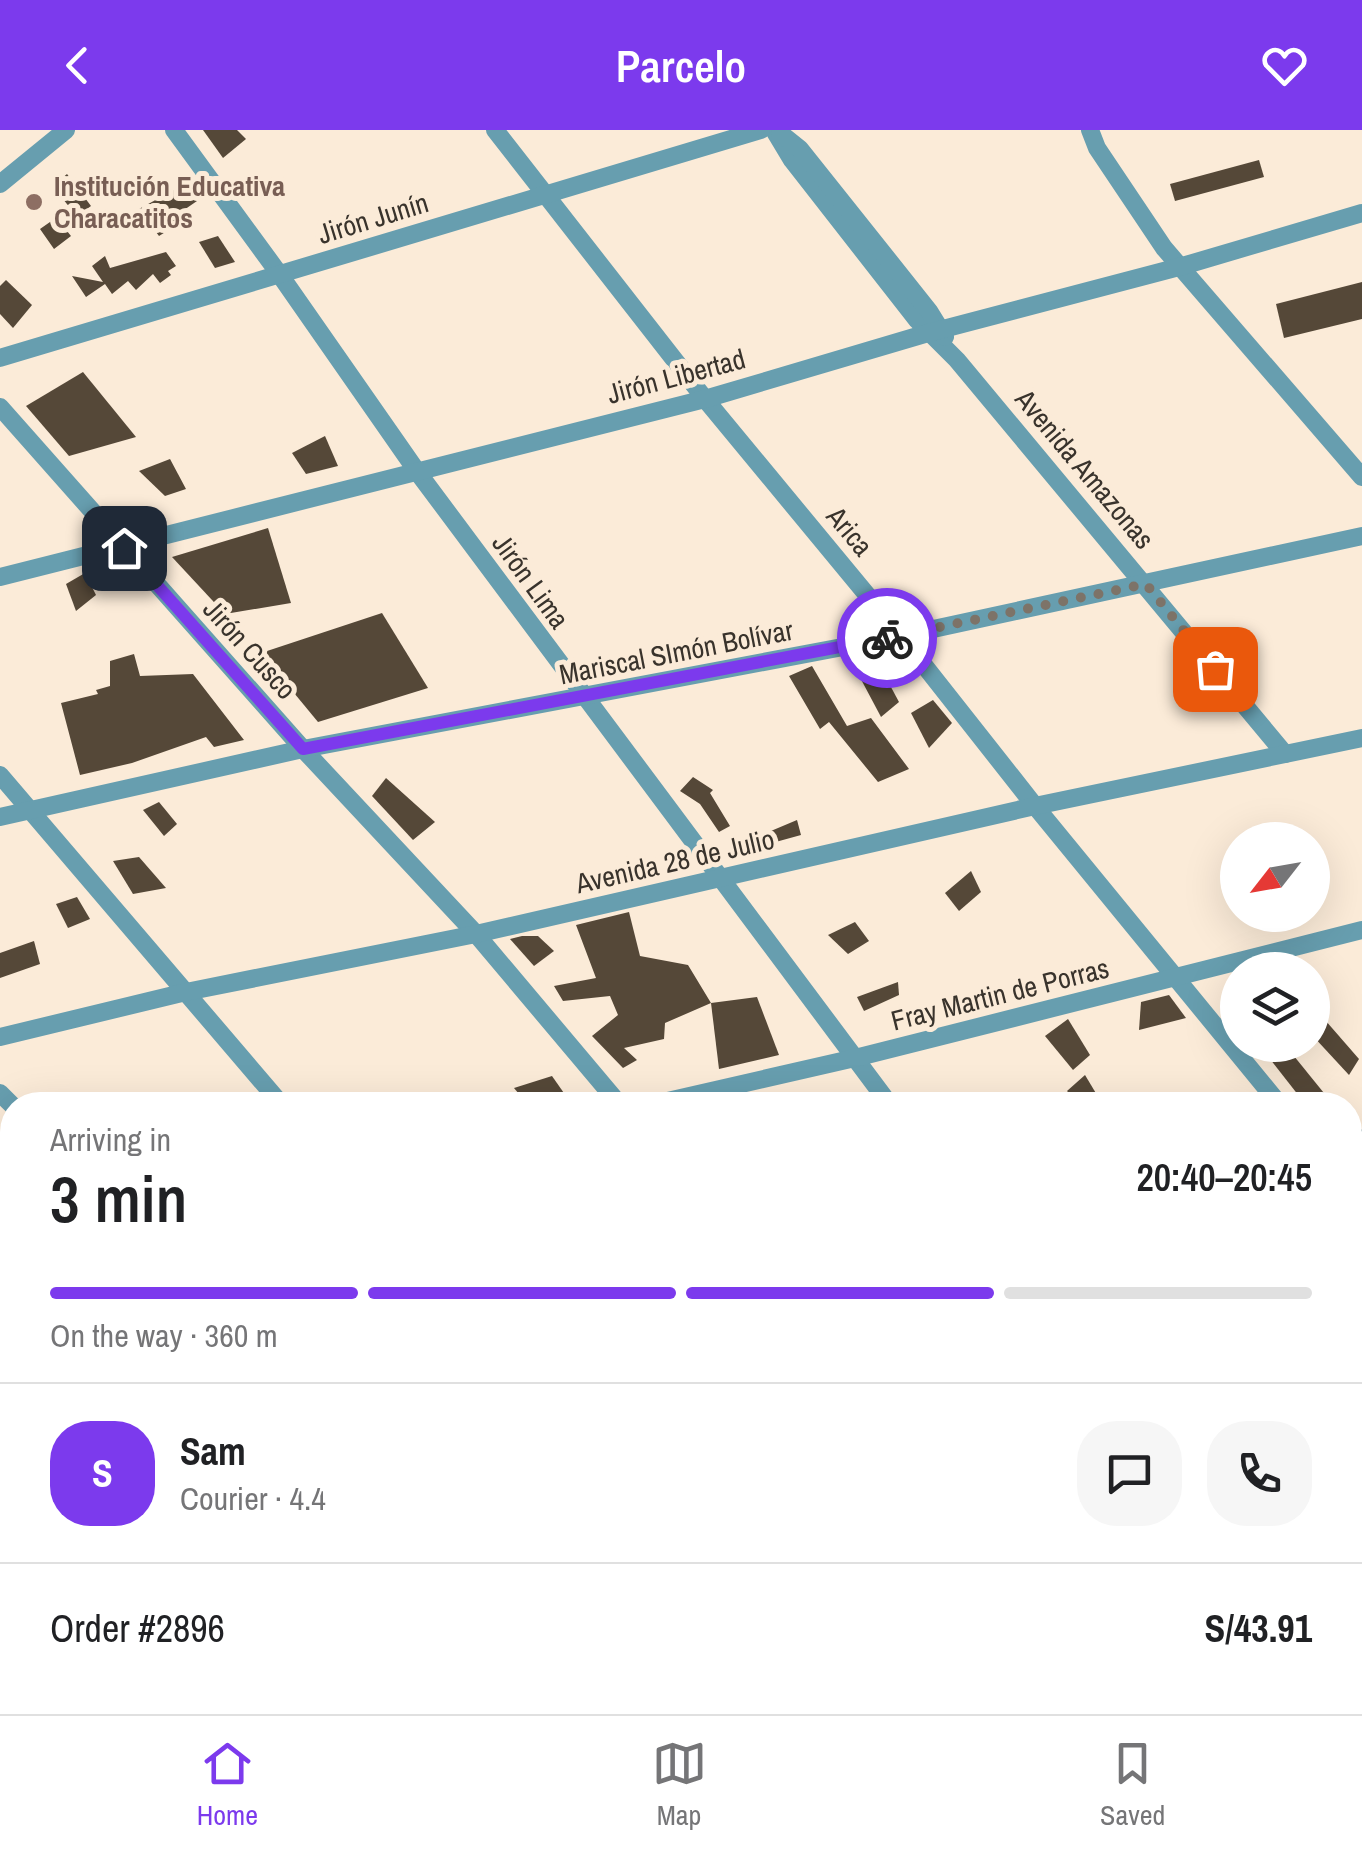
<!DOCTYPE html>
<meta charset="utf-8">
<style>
:root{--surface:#fff;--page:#f6f6f6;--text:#202124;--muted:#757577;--line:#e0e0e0;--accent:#7c3aed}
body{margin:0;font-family:"Archivo Narrow",sans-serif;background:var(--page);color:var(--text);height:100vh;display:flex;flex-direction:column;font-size:38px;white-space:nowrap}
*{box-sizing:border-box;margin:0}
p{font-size:32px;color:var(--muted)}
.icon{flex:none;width:55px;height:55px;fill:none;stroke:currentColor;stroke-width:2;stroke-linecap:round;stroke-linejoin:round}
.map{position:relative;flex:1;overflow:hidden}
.panel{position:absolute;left:0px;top:962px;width:1362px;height:622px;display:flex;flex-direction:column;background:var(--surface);border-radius:40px 40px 0 0;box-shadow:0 10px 40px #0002}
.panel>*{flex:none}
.needle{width:65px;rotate:239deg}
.tools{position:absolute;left:1220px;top:692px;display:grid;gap:20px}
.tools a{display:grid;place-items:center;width:110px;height:110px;border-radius:50%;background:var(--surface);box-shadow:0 10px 40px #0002;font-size:50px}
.pin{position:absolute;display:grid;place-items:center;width:85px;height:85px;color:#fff;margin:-42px;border-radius:20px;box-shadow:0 5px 15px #0006}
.courier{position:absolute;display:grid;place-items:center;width:100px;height:100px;margin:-50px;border:8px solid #7c3aed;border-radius:50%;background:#fff;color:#222;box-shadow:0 2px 12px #0007}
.overview em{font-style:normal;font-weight:600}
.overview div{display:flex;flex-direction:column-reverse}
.overview{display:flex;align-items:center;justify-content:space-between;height:170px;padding:0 50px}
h1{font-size:65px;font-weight:600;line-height:75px}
.bar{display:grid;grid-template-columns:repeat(4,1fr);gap:15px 10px;align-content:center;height:120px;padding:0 50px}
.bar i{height:12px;border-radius:8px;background:var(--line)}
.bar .current{background:var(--accent)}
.bar p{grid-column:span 4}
.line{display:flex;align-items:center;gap:25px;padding:0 50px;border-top:2px solid var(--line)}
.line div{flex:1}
.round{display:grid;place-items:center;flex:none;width:105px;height:105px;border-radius:40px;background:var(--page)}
header{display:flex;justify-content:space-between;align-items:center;height:130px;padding:0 50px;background:var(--accent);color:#fff;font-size:45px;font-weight:600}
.tab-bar{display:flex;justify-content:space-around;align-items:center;height:140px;border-top:2px solid var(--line);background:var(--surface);font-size:28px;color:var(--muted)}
.tab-bar a{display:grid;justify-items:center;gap:5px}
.tab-bar .current{color:var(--accent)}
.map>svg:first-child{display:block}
</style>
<header><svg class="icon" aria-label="back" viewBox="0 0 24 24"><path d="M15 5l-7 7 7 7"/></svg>Parcelo<svg class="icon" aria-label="heart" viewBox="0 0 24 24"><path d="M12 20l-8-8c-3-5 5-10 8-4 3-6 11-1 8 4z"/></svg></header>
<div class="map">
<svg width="1362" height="1584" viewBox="0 0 1362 1584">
<rect width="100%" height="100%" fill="#fbebd8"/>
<polygon fill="#b4c6a5" points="1362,1372 1362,1584 1334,1584 1329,1573 1350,1572 1350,1377"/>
<g fill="#554838">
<polygon points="203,0 237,0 246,9 223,28"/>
<polygon points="1259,30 1264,47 1175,71 1170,54"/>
<polygon points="67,44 91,76 84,81 88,83 67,101 71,106 54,119 40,99 70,78 53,56"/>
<polygon points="183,55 197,71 181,82 183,91 159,106 139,79"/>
<polygon points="218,106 235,132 215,138 199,112"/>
<polygon points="166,122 176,136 168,141 171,145 160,153 153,144 136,160 128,151 112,164 105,154 86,167 72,146 103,152 92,136 105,126 110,138"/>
<polygon points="6,150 32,175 13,198 0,184 0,156"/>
<polygon points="1362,152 1362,189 1284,208 1276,174"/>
<polygon points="83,242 136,307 69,326 26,276"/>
<polygon points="325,306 338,336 306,344 292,323"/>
<polygon points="170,329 186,359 165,366 139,341"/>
<polygon points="268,398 291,473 225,484 172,427"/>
<polygon points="85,443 96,465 76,481 66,454"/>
<polygon points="382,483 428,558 318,592 261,523"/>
<polygon points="134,524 140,546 193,544 244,610 214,617 206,607 132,633 80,645 61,573 98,564 96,560 110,556 110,531"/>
<polygon points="877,531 899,572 881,587 855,538"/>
<polygon points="812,536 847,596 871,588 909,639 878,652 829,592 820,599 789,546"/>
<polygon points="933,570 952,593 929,618 911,583"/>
<polygon points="693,647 713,660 710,663 730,696 719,702 700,674 680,661"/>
<polygon points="386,648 435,692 413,710 372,666"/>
<polygon points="159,672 177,694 164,706 143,680"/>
<polygon points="797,690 801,705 735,723 733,717"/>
<polygon points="139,727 166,758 133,764 113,731"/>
<polygon points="971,741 981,762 959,781 945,763"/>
<polygon points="77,767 90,789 68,798 56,774"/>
<polygon points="629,782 640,826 688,835 711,873 665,893 664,909 624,918 637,930 623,938 592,906 618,885 610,866 563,871 554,856 596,848 576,795"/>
<polygon points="855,792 869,811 848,824 828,805"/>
<polygon points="522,806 538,806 554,821 534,836 510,809"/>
<polygon points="34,811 40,834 0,848 0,823"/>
<polygon points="898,852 899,865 864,881 857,867"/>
<polygon points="1169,865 1186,888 1139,900 1141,872"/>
<polygon points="757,867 779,925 719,939 711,873"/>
<polygon points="1312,875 1359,929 1349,945 1312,905"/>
<polygon points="1068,889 1090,925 1073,940 1045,906"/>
<polygon points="1259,915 1285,915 1328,968 1306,975"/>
<polygon points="1085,945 1103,975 1080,975 1067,961"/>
<polygon points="552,946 566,966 539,975 528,975 514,958"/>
<polygon points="12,1026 12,1076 0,1090 0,1039"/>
<polygon points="12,1200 12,1257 0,1260 0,1202"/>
</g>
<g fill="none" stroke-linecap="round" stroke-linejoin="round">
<g stroke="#679eaf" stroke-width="18">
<polyline points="174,0 280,145 416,340 890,975"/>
<polyline points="495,0 705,269 901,506 1035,676 1280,975"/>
<polyline points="774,0 792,30 917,190 957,230 1285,624"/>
<polyline points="1090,0 1097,18 1164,118 1362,347"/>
<polyline points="780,3 800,19 929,181 945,207"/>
<polyline points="0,54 66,0"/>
<polyline points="0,228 761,0"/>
<polyline points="0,277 303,619 476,804 620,975"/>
<polyline points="0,447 705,269 928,203 1179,137 1362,83"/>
<polyline points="0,645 282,975"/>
<polyline points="0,687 303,619 901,506 1362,406"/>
<polyline points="0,907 186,862 476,804 1035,676 1362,608"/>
<polyline points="0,963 12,975"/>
<polyline points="650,975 855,928 1362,800"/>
<polyline points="0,1126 12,1124"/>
<polyline points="0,1319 12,1335"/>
<polyline points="953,1572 957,1584"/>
<polyline points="1115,1572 1120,1584"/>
</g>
<g stroke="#043a47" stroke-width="25">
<polyline points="1350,1017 1362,1012"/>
<polyline points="91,1584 117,1572"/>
</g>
</g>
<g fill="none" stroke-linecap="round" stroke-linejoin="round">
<polyline stroke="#7d7368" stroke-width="10" stroke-dasharray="0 18" points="887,508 1146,454 1215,539"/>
<polyline stroke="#7c3aed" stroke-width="12" points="124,418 303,619 887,508"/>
</g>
<circle fill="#8d6e63" stroke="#fbebd8" stroke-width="4" cx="34" cy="72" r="10"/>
<g text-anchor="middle" stroke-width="10" stroke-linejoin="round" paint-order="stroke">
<g font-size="28" font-weight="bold" fill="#785e54" stroke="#fbebd8" text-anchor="start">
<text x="54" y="66">Institución Educativa<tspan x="54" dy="32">Characatitos</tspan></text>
</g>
<g font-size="28" fill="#39332c" stroke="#fbebd8">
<text transform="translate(373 88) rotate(-17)" y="10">Jirón Junín</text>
<text transform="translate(676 246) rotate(-15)" y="10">Jirón Libertad</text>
<text transform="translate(1085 339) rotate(50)" y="10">Avenida Amazonas</text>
<text transform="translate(850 401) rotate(50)" y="10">Arica</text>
<text transform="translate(531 451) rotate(54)" y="10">Jirón Lima</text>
<text transform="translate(250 519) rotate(48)" y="10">Jirón Cusco</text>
<text transform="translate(676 522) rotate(-11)" y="10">Mariscal SImón Bolívar</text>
<text transform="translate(675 731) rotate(-13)" y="10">Avenida 28 de Julio</text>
<text transform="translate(1000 864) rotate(-14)" y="10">Fray Martin de Porras</text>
</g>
</g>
</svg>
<div class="tools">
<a><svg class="needle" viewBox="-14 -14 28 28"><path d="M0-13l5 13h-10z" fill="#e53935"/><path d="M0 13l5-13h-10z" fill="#757577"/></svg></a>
<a><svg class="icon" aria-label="layers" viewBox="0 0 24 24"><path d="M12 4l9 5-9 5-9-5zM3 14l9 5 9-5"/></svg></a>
</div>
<div class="pin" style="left:1215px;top:539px;background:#ea580c"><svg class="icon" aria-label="bag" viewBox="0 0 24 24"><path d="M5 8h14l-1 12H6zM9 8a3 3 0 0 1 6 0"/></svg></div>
<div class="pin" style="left:124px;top:418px;background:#1f2937"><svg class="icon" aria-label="home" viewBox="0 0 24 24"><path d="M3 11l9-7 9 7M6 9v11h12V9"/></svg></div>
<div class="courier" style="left:887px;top:508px"><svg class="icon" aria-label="bike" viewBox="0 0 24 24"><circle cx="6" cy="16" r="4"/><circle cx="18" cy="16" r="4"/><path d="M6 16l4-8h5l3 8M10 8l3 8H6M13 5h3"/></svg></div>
<section class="panel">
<div class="overview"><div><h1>3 min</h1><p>Arriving in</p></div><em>20:40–20:45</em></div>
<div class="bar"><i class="current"></i><i class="current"></i><i class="current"></i><i></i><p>On the way · 360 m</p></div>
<div class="line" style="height:180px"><b class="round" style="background:var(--accent);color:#fff">S</b><div><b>Sam</b><p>Courier · 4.4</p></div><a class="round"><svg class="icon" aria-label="chat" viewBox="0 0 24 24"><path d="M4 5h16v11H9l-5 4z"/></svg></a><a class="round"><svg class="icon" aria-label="phone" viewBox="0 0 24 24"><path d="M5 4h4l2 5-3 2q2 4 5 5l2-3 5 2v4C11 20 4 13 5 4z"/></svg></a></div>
<div class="line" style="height:130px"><div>Order #2896</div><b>S/43.91</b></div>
</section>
</div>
<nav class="tab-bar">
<a class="current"><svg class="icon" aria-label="home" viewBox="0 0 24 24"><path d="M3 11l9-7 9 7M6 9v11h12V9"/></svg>Home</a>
<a><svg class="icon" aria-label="map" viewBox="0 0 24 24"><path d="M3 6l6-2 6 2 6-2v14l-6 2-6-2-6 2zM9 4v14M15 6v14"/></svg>Map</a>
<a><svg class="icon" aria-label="saved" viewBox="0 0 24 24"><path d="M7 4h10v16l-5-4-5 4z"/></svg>Saved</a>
</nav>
